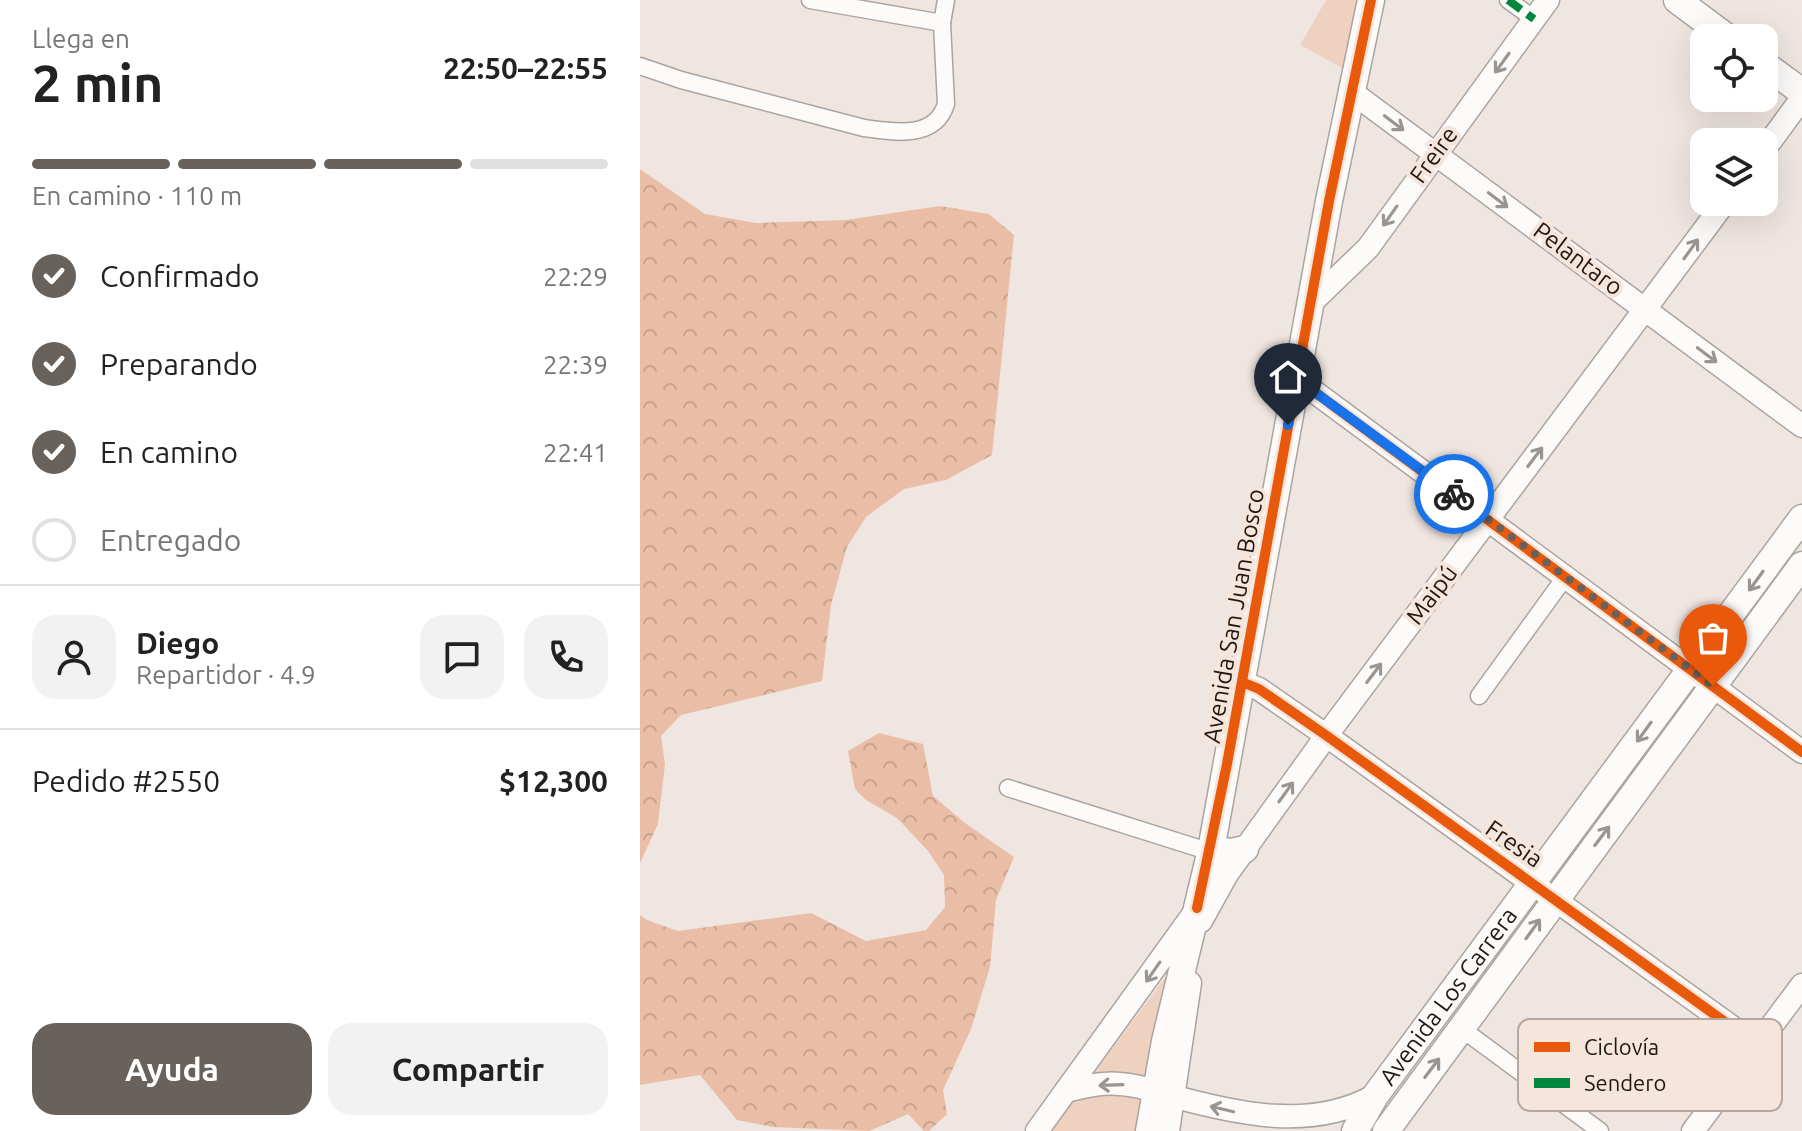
<!DOCTYPE html>
<html lang="es">
<meta charset="utf-8">
<style>
:root{--surface:#fff;--page:#f2f2f2;--text:#222;--muted:#767676;--line:#e0e0e0;--accent:#68615c}
body{margin:0;font-family:Ubuntu,sans-serif;background:var(--page);color:var(--text);height:100vh;display:flex;flex-direction:column;font-size:30px;white-space:nowrap}
*{box-sizing:border-box;margin:0}
p{font-size:26px;color:var(--muted)}
.icon{flex:none;width:44px;height:44px;fill:none;stroke:currentColor;stroke-width:2;stroke-linecap:round;stroke-linejoin:round}
.map{position:relative;flex:1;overflow:hidden}
.drawer{display:flex;flex-direction:column;background:var(--surface);width:640px}
.drawer>*{flex:none}
.buttons{position:absolute;left:1050px;top:24px;display:grid;gap:16px}
.buttons a{display:grid;place-items:center;width:88px;height:88px;border-radius:16px;background:var(--surface);box-shadow:0 8px 32px #0002;font-size:40px}
.pin{position:absolute;display:grid;place-items:center;width:68px;height:68px;color:#fff;margin:-82px -34px;border-radius:50% 50% 50% 0;rotate:-45deg;box-shadow:0 0 8px #0007}
.pin .icon{rotate:45deg}
.courier{position:absolute;display:grid;place-items:center;width:80px;height:80px;margin:-40px;border:6px solid #1a73e8;border-radius:50%;background:#fff;color:#222;box-shadow:0 2px 10px #0007}
.headline em{font-style:normal;font-weight:600}
.headline div{display:flex;flex-direction:column-reverse}
.headline{display:flex;align-items:center;justify-content:space-between;height:136px;padding:0 32px}
h1{font-size:52px;font-weight:600;line-height:60px}
.bar{display:grid;grid-template-columns:repeat(4,1fr);gap:12px 8px;align-content:center;height:96px;padding:0 32px}
.bar i{height:10px;border-radius:6px;background:var(--line)}
.bar .active{background:var(--accent)}
.bar p{grid-column:span 4}
.line{display:flex;align-items:center;gap:20px;padding:0 32px;border-top:2px solid var(--line)}
.line div{flex:1}
.round{display:grid;place-items:center;flex:none;width:84px;height:84px;border-radius:24px;background:var(--page)}
ol{padding:0 32px;list-style:none}
li{display:flex;align-items:center;gap:24px;height:88px}
li p{margin-inline-start:auto}
li .icon{padding:8px;border-radius:50%;background:var(--accent);color:#fff;stroke-width:4}
li:last-child{color:var(--muted)}
li i{width:44px;height:44px;border:4px solid var(--line);border-radius:50%}
.action{display:flex;gap:16px;margin-top:auto;padding:16px 32px}
.action a{flex:1;height:92px;border-radius:24px;background:var(--accent);color:#fff;font-size:32px;font-weight:600;line-height:92px;text-align:center}
.action a+a{background:var(--page);color:var(--text)}
main{display:flex;flex:1;min-height:0}
.map>svg:first-child{display:block}
</style>
<main>
<section class="drawer">
<div class="headline"><div><h1>2 min</h1><p>Llega en</p></div><em>22:50–22:55</em></div>
<div class="bar"><i class="active"></i><i class="active"></i><i class="active"></i><i></i><p>En camino · 110 m</p></div>
<ol>
<li><svg class="icon" aria-label="check" viewBox="0 0 24 24"><path d="M5 12l5 5 9-10"/></svg>Confirmado<p>22:29</p></li>
<li><svg class="icon" aria-label="check" viewBox="0 0 24 24"><path d="M5 12l5 5 9-10"/></svg>Preparando<p>22:39</p></li>
<li><svg class="icon" aria-label="check" viewBox="0 0 24 24"><path d="M5 12l5 5 9-10"/></svg>En camino<p>22:41</p></li>
<li><i></i>Entregado</li>
</ol>
<div class="line" style="height:144px"><a class="round"><svg class="icon" aria-label="person" viewBox="0 0 24 24"><circle cx="12" cy="8" r="4"/><path d="M4 21q1-7 8-7t8 7"/></svg></a><div><b>Diego</b><p>Repartidor · 4.9</p></div><a class="round"><svg class="icon" aria-label="chat" viewBox="0 0 24 24"><path d="M4 5h16v11H9l-5 4z"/></svg></a><a class="round"><svg class="icon" aria-label="phone" viewBox="0 0 24 24"><path d="M5 4h4l2 5-3 2q2 4 5 5l2-3 5 2v4C11 20 4 13 5 4z"/></svg></a></div>
<div class="line" style="height:104px"><div>Pedido #2550</div><b>$12,300</b></div>
<div class="action"><a>Ayuda</a><a>Compartir</a></div>
</section>
<div class="map">
<svg width="1162" height="1131" viewBox="0 0 1162 1131">
<defs>
<pattern id="forest-crowns" width="20" height="18" patternUnits="userSpaceOnUse" patternTransform="scale(2)"><rect width="20" height="18" fill="#eabea6"/><path d="M2 6a3 3 0 1 1 6 0M12 15a3 3 0 1 1 6 0" fill="none" stroke="#c8a38e"/></pattern>
</defs>
<rect width="100%" height="100%" fill="#f0e6e1"/>
<g fill="url(#forest-crowns)">
<polygon points="0,169 65,214 116,223 205,220 300,206 349,214 374,235 352,455 306,480 264,489 226,517 207,547 191,605 182,681 41,715 21,736 25,764 18,824 0,863"/>
<polygon points="239,733 283,744 293,796 325,823 374,857 356,900 350,967 331,1029 303,1090 307,1114 289,1131 284,1131 268,1114 229,1131 133,1127 97,1120 60,1075 0,1085 0,915 7,920 38,931 171,913 226,941 286,930 305,907 304,875 288,851 257,818 226,800 215,789 208,751"/>
</g>
<g fill="#efd1c0">
<polygon points="686,0 722,0 708,71 660,45"/>
<polygon points="533,967 519,1011 496,1131 411,1131"/>
</g>
<g fill="none" stroke-linecap="round" stroke-linejoin="round">
<defs>
<g id="street">
<polyline points="170,0 302,23"/>
<polyline points="868,0 894,19"/>
<path d="M 0,66 L 41,80 L 224,128 C 253,132 295,140 306,104 L 302,23 L 306,0"/>
<polyline points="839,696 926,576"/>
<polyline points="368,788 558,848 571,850"/>
<polyline points="822,1029 960,1131"/>
</g>
<g id="secondary">
<polyline points="713,93 1162,426"/>
<polyline points="1124,150 1162,98"/>
<polyline points="672,302 728,248 908,0"/>
<polyline points="657,379 1162,752"/>
<polyline points="602,682 619,689 687,736 1117,1045"/>
<polyline points="561,921 587,874 692,728 1085,202"/>
<path d="M 426,1091 C 443,1087 462,1082 480,1084 C 497,1085 513,1090 528,1095 C 597,1114 671,1131 734,1096"/>
<polyline points="397,1131 552,916"/>
<polyline points="528,1131 550,983"/>
<polyline points="1053,1131 1162,985"/>
</g>
<g id="primary">
<polyline points="1037,0 1088,38"/>
<polyline points="1124,64 1162,92"/>
<polyline points="571,850 591,852 605,849"/>
<polyline points="509,1131 525,1041 571,850 689,201 731,0"/>
<path id="s1" d="M 715,1131 L 735,1096 L 1162,518"/>
<polyline points="746,1131 1162,565"/>
</g>
</defs>
<use href="#street" stroke="#aba3a0" stroke-width="19"/>
<use href="#secondary" stroke="#aba3a0" stroke-width="25"/>
<use href="#primary" stroke="#aba3a0" stroke-width="29"/>
<use href="#street" stroke="#fdfbfa" stroke-width="16"/>
<use href="#secondary" stroke="#fdfbfa" stroke-width="22"/>
<use href="#primary" stroke="#fdfbfa" stroke-width="26"/>
<polyline stroke="#00873e" stroke-width="8" stroke-dasharray="16 8" stroke-linecap="butt" points="868,0 894,19"/>
<defs>
<g id="cycleway">
<polyline points="657,379 1162,752"/>
<polyline points="602,682 619,689 687,736 1117,1045"/>
<polyline points="557,908 587,764 689,201 731,0"/>
</g>
</defs>
<use href="#cycleway" stroke="#f6e5db" stroke-width="15"/>
<use href="#cycleway" stroke="#e8590c" stroke-width="10"/>
</g>
<defs><path id="oneway-shaft" d="M-6 0H5M1.5-3L5.5 0L1.5 3" fill="none" stroke-width="1.6" stroke-linecap="round" stroke-linejoin="round" transform="scale(2)"/></defs>
<g stroke="#999593">
<use href="#oneway-shaft" transform="translate(862 63) rotate(126)"/>
<use href="#oneway-shaft" transform="translate(754 123) rotate(37)"/>
<use href="#oneway-shaft" transform="translate(858 200) rotate(37)"/>
<use href="#oneway-shaft" transform="translate(750 216) rotate(125)"/>
<use href="#oneway-shaft" transform="translate(1051 249) rotate(-54)"/>
<use href="#oneway-shaft" transform="translate(1067 355) rotate(37)"/>
<use href="#oneway-shaft" transform="translate(895 457) rotate(-53)"/>
<use href="#oneway-shaft" transform="translate(1116 581) rotate(126)"/>
<use href="#oneway-shaft" transform="translate(734 673) rotate(-53)"/>
<use href="#oneway-shaft" transform="translate(1004 732) rotate(126)"/>
<use href="#oneway-shaft" transform="translate(646 792) rotate(-54)"/>
<use href="#oneway-shaft" transform="translate(962 836) rotate(-53)"/>
<use href="#oneway-shaft" transform="translate(893 929) rotate(-54)"/>
<use href="#oneway-shaft" transform="translate(513 972) rotate(125)"/>
<use href="#oneway-shaft" transform="translate(792 1068) rotate(-53)"/>
<use href="#oneway-shaft" transform="translate(471 1085) rotate(178)"/>
<use href="#oneway-shaft" transform="translate(582 1109) rotate(-167)"/>
</g>
<g fill="none" stroke-linecap="round" stroke-linejoin="round">
<polyline stroke="#68615c" stroke-width="8" stroke-dasharray="0 14.4" points="814,494 1073,686"/>
<polyline stroke="#1a73e8" stroke-width="10" points="648,425 657,379 814,494"/>
</g>
<g text-anchor="middle" stroke-width="8" stroke-linejoin="round" paint-order="stroke">
<g font-size="24" fill="#1f1915" stroke="#f6e5db">
<text transform="translate(794 155) rotate(-54)" y="8">Freire</text>
<text transform="translate(938 259) rotate(37)" y="8">Pelantaro</text>
<text transform="translate(792 595) rotate(-53)" y="8">Maipú</text>
<text transform="translate(594 616) rotate(-80)" y="8">Avenida San Juan Bosco</text>
<text transform="translate(874 844) rotate(35)" y="8">Fresia</text>
<text dy="8" stroke="none"><textPath href="#s1" startOffset="164">Avenida Los Carrera</textPath></text>
</g>
</g>
<rect x="878" y="1019" width="264" height="92" rx="12" fill="#f6e5db" stroke="#b6a8a0" stroke-width="2"/>
<rect x="894" y="1042" width="36" height="10" fill="#e8590c"/>
<rect x="894" y="1078" width="36" height="10" fill="#00873e"/>
<g font-size="22" fill="#1f1915">
<text x="944" y="1055">Ciclovía</text>
<text x="944" y="1091">Sendero</text>
</g>
</svg>
<div class="buttons">
<a><svg class="icon" aria-label="locate" viewBox="0 0 24 24"><circle cx="12" cy="12" r="6"/><path d="M12 2v4M12 18v4M2 12h4M18 12h4"/></svg></a>
<a><svg class="icon" aria-label="layers" viewBox="0 0 24 24"><path d="M12 4l9 5-9 5-9-5zM3 14l9 5 9-5"/></svg></a>
</div>
<div class="pin" style="left:1073px;top:686px;background:#ea580c"><svg class="icon" aria-label="bag" viewBox="0 0 24 24"><path d="M5 8h14l-1 12H6zM9 8a3 3 0 0 1 6 0"/></svg></div>
<div class="pin" style="left:648px;top:425px;background:#1f2937"><svg class="icon" aria-label="home" viewBox="0 0 24 24"><path d="M3 11l9-7 9 7M6 9v11h12V9"/></svg></div>
<div class="courier" style="left:814px;top:494px"><svg class="icon" aria-label="bike" viewBox="0 0 24 24"><circle cx="6" cy="16" r="4"/><circle cx="18" cy="16" r="4"/><path d="M6 16l4-8h5l3 8M10 8l3 8H6M13 5h3"/></svg></div>
</div>
</main>
